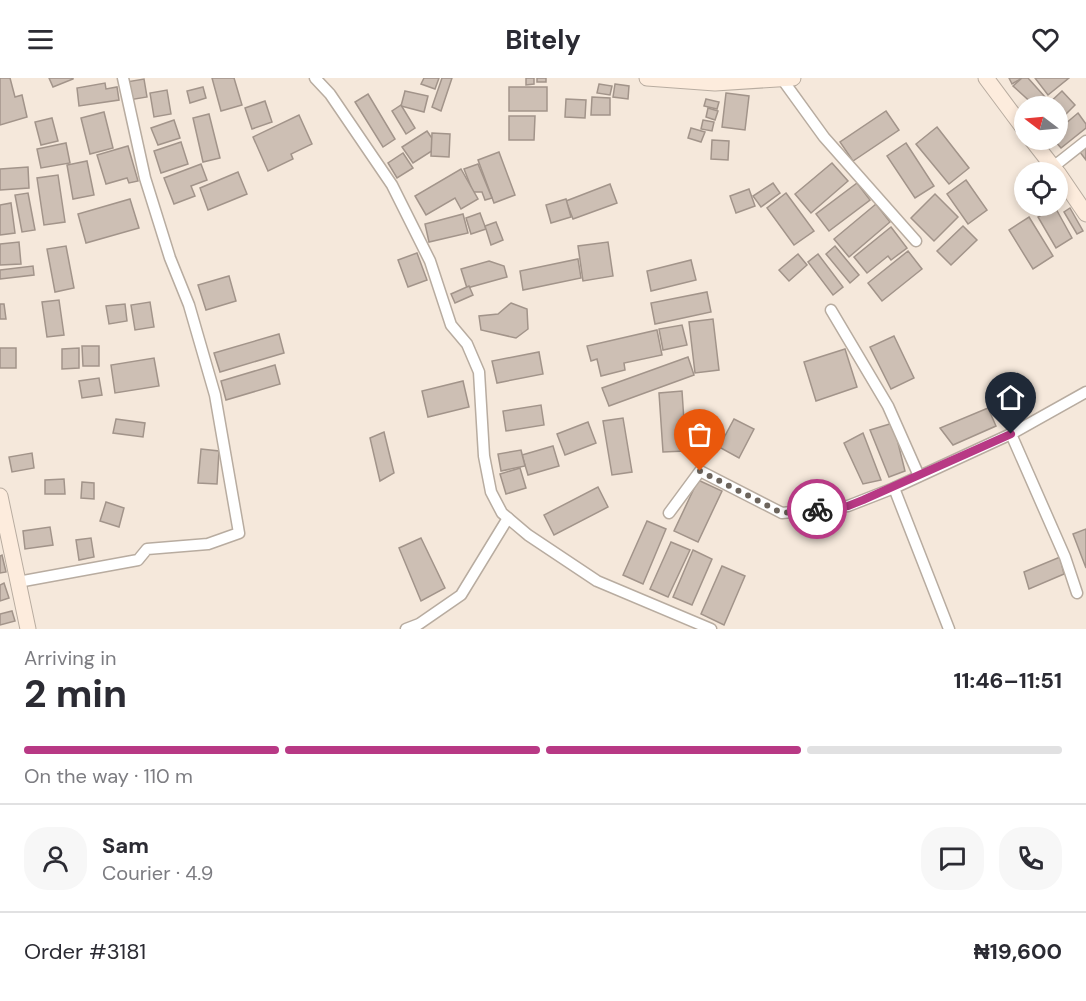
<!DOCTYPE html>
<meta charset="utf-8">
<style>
:root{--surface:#fff;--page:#f7f7f7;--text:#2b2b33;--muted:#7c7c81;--line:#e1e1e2;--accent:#b83985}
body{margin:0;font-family:"DM Sans",sans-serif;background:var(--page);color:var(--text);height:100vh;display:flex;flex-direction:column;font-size:22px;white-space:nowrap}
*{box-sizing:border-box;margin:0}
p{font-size:20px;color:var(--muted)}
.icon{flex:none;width:33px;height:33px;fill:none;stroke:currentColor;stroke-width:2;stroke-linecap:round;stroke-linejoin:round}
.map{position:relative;height:551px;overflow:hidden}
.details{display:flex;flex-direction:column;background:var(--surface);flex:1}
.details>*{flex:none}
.needle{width:39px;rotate:286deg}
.fabs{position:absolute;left:1014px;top:18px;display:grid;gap:12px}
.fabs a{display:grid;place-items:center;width:54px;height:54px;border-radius:50%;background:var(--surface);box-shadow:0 3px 9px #0003;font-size:30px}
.pin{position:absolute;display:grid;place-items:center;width:51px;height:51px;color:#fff;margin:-62px -26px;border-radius:50% 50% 50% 0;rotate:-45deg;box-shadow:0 0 6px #0007}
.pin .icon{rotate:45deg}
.courier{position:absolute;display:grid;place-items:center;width:60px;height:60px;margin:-30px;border:4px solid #b83985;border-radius:50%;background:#fff;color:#222;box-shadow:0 2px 8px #0007}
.head em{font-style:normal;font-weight:700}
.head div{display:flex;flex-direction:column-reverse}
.head{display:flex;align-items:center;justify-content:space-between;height:102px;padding:0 24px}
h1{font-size:39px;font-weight:700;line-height:45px}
.bar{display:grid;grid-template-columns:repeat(4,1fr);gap:9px 6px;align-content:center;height:72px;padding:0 24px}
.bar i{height:8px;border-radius:4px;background:var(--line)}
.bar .active{background:var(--accent)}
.bar p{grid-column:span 4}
.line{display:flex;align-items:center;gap:15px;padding:0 24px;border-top:2px solid var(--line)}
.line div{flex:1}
.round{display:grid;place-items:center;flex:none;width:63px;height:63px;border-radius:24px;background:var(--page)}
header{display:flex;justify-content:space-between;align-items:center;height:78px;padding:0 24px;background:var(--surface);font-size:27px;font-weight:700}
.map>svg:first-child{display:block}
</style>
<header><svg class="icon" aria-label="menu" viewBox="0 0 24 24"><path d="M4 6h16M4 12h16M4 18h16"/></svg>Bitely<svg class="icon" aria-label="heart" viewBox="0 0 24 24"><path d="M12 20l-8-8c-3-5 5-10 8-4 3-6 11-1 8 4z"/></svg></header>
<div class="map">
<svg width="1086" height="551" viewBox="0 0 1086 551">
<rect width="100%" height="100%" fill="#f5e8db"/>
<g fill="#cdbfb4" stroke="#a2948a" stroke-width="1.5">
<polygon points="0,0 10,0 15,19 22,17 27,39 0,47"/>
<polygon points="49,0 73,0 73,1 53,9"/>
<polygon points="212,0 234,0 242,27 221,33"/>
<polygon points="424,0 439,0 435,11 421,6"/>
<polygon points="442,0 452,0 441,33 432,29"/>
<polygon points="526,0 534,0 534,6 526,7"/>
<rect x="537" y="0" width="9" height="4"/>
<polygon points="1009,0 1022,0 1012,6"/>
<polygon points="1022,0 1028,0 1045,19 1035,28 1013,8"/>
<polygon points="1035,0 1069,0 1048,17"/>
<polygon points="144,1 147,19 129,22 126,4"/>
<polygon points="105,5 106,11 117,9 119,22 79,28 77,10"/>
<polygon points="599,6 612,8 610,17 597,15"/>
<polygon points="615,6 629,8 628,21 613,19"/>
<polygon points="203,9 206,20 190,25 187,13"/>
<rect x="509" y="9" width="38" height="24"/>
<polygon points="167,12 171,36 154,39 150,15"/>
<polygon points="405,13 428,18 424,34 401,28"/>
<polygon points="1062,13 1075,27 1058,44 1058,28 1046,28"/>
<polygon points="726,15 749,18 745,52 722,49"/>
<polygon points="368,16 395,61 383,69 355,24"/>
<polygon points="592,19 610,20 610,37 591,37"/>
<polygon points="566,21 586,22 585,40 565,39"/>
<polygon points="706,21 719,24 717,31 704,28"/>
<polygon points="265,23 272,44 252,51 245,30"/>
<polygon points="401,27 415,50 406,56 392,33"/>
<polygon points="708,30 718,33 715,42 706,39"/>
<polygon points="886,33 899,52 853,83 840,64"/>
<polygon points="104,34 113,70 90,76 81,40"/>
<polygon points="1078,35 1086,46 1086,50 1061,70 1054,62 1058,62 1058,52"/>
<polygon points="209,36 220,80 203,84 193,40"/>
<polygon points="299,37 312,66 291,76 293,81 268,93 253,59"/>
<polygon points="509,38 535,38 534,62 509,62"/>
<polygon points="52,40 58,63 41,67 35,44"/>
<polygon points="174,42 180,60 158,67 151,50"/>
<polygon points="703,42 714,44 712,53 701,51"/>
<polygon points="937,49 969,90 949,106 916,66"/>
<polygon points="691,50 705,54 701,64 688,60"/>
<polygon points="427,53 438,69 413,85 402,69"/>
<polygon points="432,55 450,56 449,79 431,78"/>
<polygon points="712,62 729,63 728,82 711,81"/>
<polygon points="181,64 188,86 161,95 154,73"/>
<polygon points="66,65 70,85 41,90 37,71"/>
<polygon points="906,65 934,108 915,120 887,78"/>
<polygon points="128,68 138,103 129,105 127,100 106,106 97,77"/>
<polygon points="1086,68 1086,82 1079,73"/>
<polygon points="499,74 515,117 494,125 478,82"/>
<polygon points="403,75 413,90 397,100 388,85"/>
<polygon points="87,83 94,117 73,121 67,87"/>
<polygon points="832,85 848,103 811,135 795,116"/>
<polygon points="201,86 207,102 191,108 195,118 174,126 164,100"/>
<polygon points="478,86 492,120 485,122 482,114 473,114 464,91"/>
<polygon points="28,89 29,110 0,112 0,91"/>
<polygon points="461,91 478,121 461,131 455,120 426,137 415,118"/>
<polygon points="238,94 247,116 208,132 200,110"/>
<polygon points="58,97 65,144 44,147 37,100"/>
<polygon points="966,102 987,132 968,146 947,116"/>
<polygon points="773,105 780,115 761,129 753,118"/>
<polygon points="857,105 870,122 829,153 816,136"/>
<polygon points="610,106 617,125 573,141 566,123"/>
<polygon points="749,111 755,128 736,135 730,118"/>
<polygon points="28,115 35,152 22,154 15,117"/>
<polygon points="786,115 814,153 794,167 767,130"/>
<polygon points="935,116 958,139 934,163 911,140"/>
<polygon points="130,121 139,150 86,165 78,136"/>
<polygon points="566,121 571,139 551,145 546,127"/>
<polygon points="11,125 15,155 0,157 0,127"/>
<polygon points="876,126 890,144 849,179 834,161"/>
<polygon points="1055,129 1072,160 1056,170 1038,139"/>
<polygon points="1070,130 1083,153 1077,156 1064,134"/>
<polygon points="480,135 486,151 471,156 466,140"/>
<polygon points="463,136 468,155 429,164 425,146"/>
<polygon points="1029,139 1053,178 1033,191 1009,152"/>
<polygon points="496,144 503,162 491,167 485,148"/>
<polygon points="963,148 977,162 951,187 937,173"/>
<polygon points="891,149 907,170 891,182 888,178 867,195 854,179"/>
<polygon points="19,164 21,186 0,187 0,166"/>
<polygon points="608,164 613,198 583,203 578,168"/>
<polygon points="66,168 74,210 55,214 47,171"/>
<polygon points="835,168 859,197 850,205 826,176"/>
<polygon points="908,173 922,191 882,223 868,205"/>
<polygon points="417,175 427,202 408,209 398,182"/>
<polygon points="798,176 807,187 789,203 779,192"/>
<polygon points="818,176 843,209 833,217 808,184"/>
<polygon points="578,181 581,200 523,212 520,193"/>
<polygon points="691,182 696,202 651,213 647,193"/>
<polygon points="489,183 504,188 507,199 467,210 461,191"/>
<polygon points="33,188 34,197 0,201 0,192"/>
<polygon points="229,198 236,223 206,232 198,207"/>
<polygon points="469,208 473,217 455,225 451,216"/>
<polygon points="707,214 711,234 655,246 651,225"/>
<polygon points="59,222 64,257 47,259 42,224"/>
<polygon points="150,224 154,249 135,252 131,227"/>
<polygon points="511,225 527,231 528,251 516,260 481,252 479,238 498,236"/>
<polygon points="0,226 4,226 6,241 0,241"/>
<polygon points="125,226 127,243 109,246 106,228"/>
<polygon points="713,241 719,292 695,295 689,244"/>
<polygon points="682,247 687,267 663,272 659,251"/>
<polygon points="657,252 662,277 624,285 625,292 601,298 597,281 591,283 587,268"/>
<polygon points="279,256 284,275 220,294 214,275"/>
<polygon points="894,258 914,300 891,311 870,269"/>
<polygon points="82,268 99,268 99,288 83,288"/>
<rect x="0" y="270" width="16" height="20"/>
<polygon points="79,270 79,290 62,291 62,271"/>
<polygon points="845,271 857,309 816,323 804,284"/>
<polygon points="539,274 543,296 497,305 492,283"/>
<polygon points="688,279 694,297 609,328 602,310"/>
<polygon points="154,280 159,308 115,315 111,287"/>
<polygon points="275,287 280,306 226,322 221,303"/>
<polygon points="99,300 102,317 82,320 79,303"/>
<polygon points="463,303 469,329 428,339 422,313"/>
<polygon points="682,313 686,373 663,374 659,315"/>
<polygon points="541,327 544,347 506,353 503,333"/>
<polygon points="988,330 996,348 953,367 940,350"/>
<polygon points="623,340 632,394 612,397 603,343"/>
<polygon points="116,341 145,345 143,359 113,355"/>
<polygon points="734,341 754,351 739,380 719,369"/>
<polygon points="588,344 596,365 565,377 557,356"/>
<polygon points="893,345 905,393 889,399 870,352"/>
<polygon points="384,354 394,395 380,403 370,360"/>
<polygon points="863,355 881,402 863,406 844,365"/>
<polygon points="553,368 559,388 528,397 522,377"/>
<polygon points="201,371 219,373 217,406 198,405"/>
<polygon points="521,372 525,388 501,393 498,376"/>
<polygon points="32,375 34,390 12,394 9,379"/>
<polygon points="520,390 526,410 506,416 500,396"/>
<polygon points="64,401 65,416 45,416 45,402"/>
<polygon points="698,402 722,413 698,464 674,453"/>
<polygon points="82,404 94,405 94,421 81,420"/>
<polygon points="598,409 608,429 554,457 544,437"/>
<polygon points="106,424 124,430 119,449 100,443"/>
<polygon points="647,443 666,451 643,506 623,497"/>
<polygon points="50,449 53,467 25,471 23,453"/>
<polygon points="1086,451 1086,490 1073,456"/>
<polygon points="91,460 94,479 79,482 76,462"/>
<polygon points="421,460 445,510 421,523 399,470"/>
<polygon points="671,464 690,472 668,519 650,511"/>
<polygon points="693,472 712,481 692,527 673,519"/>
<polygon points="2,477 6,494 0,495 0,478"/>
<polygon points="1060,479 1064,496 1029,511 1024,494"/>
<polygon points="722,488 745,498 724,547 701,536"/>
<polygon points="4,505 9,520 0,523 0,507"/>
<polygon points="12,533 15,543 0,547 0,536"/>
</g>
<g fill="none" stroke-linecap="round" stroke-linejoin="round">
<defs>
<g id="street">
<polyline points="315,0 330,16 392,107 430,183 451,247 467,266 479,294 484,378 491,414 502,435 528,457 597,503 711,551"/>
<polyline points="782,1 824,59 916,163"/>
<polyline points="1053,89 1086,63"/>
<polyline points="831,232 888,328 919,398"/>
<polyline points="1011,356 1065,479 1077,515"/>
<polyline points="894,410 949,551"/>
<polyline points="669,435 700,393 782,435 848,428 894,410 1011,356 1086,314"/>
<polyline points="18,504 138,482 147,471 208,466 239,455 215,317 189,227 170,180 145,100 123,0"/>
<polyline points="406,551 419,546 461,517 508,440"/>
</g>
<g id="secondary">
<polyline points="647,0 715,5 793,0"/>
<polyline points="986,0 1024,51"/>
<polyline points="1032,62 1057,94"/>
<polyline points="1058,95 1086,136"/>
<polyline points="0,418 28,551"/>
</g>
</defs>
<use href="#street" stroke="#b8aca0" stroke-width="13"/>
<use href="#secondary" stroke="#b8aca0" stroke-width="17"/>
<use href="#street" stroke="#fff" stroke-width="10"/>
<use href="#secondary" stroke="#fdecdd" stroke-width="15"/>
</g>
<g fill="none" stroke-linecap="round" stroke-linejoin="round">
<polyline stroke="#6c645c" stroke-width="6" stroke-dasharray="0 10.8" points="700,393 782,435 817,431"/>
<polyline stroke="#b83985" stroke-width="8" points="817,431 848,428 863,422 1011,356"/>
</g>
</svg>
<div class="fabs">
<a><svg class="needle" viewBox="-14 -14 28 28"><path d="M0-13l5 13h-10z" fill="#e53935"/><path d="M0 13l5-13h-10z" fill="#7c7c81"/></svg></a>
<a><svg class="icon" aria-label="locate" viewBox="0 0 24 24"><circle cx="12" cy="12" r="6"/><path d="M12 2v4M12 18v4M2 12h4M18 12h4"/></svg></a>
</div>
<div class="pin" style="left:700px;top:393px;background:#ea580c"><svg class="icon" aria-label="bag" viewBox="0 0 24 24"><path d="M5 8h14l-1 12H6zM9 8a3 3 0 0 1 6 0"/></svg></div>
<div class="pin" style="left:1011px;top:356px;background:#1f2937"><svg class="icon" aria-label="home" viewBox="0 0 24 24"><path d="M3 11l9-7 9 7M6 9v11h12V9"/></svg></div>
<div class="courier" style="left:817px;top:431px"><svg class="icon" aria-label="bike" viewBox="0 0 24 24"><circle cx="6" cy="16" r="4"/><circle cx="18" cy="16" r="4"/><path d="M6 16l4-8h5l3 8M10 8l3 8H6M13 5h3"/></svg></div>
</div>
<section class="details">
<div class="head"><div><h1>2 min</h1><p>Arriving in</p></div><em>11:46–11:51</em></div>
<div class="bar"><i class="active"></i><i class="active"></i><i class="active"></i><i></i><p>On the way · 110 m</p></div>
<div class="line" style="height:108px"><a class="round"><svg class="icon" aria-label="person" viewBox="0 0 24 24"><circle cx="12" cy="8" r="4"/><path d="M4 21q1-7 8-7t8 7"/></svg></a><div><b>Sam</b><p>Courier · 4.9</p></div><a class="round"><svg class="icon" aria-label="chat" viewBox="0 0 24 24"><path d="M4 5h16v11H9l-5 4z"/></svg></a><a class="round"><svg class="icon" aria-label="phone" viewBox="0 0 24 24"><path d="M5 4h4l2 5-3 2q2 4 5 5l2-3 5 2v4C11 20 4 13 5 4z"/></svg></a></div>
<div class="line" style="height:78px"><div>Order #3181</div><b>₦19,600</b></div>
</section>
